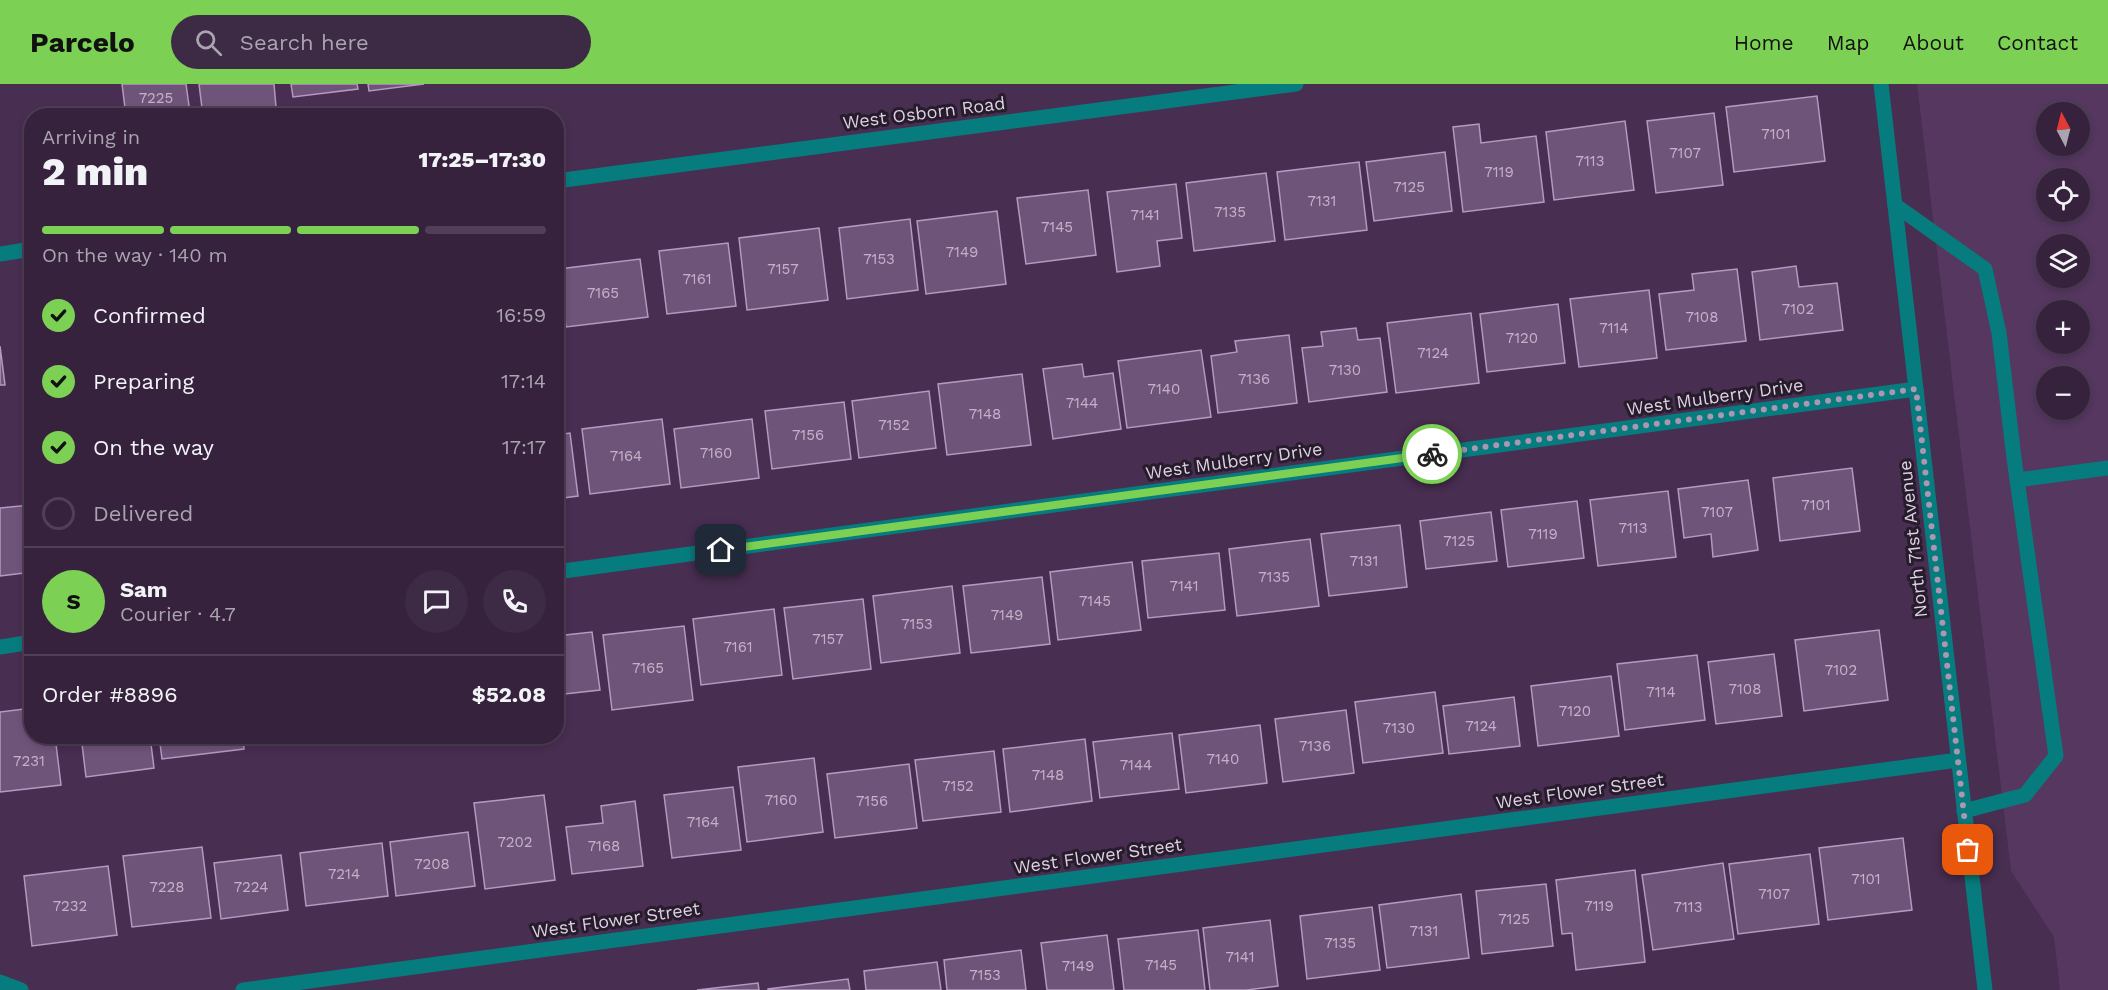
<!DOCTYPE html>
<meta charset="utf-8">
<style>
:root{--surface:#36223d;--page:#3d2a44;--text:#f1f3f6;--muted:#aaa4b0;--line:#503f57;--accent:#7cd155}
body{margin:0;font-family:"Work Sans",sans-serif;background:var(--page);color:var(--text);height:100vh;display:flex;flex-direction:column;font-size:22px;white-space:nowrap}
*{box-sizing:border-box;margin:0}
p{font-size:20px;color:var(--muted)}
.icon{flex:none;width:33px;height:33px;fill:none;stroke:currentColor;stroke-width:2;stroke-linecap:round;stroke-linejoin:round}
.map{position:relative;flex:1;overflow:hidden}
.sheet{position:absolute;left:24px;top:24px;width:540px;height:636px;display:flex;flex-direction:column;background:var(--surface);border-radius:24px;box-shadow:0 3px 9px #0003,0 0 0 2px var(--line)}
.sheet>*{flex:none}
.needle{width:39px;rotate:353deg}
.fabs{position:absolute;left:2036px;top:18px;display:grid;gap:12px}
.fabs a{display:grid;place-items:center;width:54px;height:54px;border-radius:50%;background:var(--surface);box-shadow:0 3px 9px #0003,0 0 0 2px var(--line);font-size:30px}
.pin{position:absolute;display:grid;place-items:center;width:51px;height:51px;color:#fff;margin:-26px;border-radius:12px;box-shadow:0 3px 9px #0006}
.courier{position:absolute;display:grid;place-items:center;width:60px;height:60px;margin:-30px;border:4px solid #7cd155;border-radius:50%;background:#fff;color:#222;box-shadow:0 2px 8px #0007}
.overview em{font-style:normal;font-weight:800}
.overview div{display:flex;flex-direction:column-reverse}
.overview{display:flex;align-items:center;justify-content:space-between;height:102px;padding:0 18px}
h1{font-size:39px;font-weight:800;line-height:45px}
.bar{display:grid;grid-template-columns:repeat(4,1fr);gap:9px 6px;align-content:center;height:72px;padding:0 18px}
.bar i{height:8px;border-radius:4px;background:var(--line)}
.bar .current{background:var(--accent)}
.bar p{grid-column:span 4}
.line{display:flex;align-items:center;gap:15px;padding:0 18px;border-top:2px solid var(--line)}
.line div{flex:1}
.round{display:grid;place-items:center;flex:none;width:63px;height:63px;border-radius:32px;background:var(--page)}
ol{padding:0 18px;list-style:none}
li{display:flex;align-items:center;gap:18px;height:66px}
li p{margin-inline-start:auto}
li .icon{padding:6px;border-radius:50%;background:var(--accent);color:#111;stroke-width:4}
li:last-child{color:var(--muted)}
li i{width:33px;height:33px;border:3px solid var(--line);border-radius:50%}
header{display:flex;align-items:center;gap:36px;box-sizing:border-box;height:84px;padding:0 30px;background:var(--accent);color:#111}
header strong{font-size:28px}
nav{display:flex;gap:33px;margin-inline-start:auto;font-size:21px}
.search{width:420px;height:54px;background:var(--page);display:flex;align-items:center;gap:15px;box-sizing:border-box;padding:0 21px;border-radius:33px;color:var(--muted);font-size:22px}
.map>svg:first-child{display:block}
</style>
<header>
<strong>Parcelo</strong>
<div class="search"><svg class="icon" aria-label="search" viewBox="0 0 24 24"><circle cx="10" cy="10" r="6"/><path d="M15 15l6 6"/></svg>Search here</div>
<nav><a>Home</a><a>Map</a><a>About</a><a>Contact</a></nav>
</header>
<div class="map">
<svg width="2108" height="906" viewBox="0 0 2108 906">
<rect width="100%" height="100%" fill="#482e51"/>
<path fill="#553760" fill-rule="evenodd" d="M 1917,0 L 2108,0 L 2108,906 L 2060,906 L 2054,853 L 2011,787 ZM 2046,28 L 2079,28 L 2079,62 L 2046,62 ZM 2046,94 L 2079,94 L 2079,128 L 2046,128 ZM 2046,160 L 2079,160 L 2079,194 L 2046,194 ZM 2046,226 L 2079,226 L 2079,260 L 2046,260 ZM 2046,292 L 2079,292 L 2079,326 L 2046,326 Z"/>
<g fill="#6f5479" stroke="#b698c1" stroke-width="1.5">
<polygon points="122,0 186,0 190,29 167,32 126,32"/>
<polygon points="199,0 274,0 276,23 203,32"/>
<polygon points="291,0 357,0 358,5 293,13"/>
<polygon points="368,0 424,0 369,7"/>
<polygon points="1817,12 1825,77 1734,88 1726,23"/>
<polygon points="1714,29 1723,101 1656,109 1647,37"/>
<polygon points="1625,37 1634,106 1554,116 1546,48"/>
<polygon points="1479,40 1481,59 1536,52 1544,118 1463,128 1453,43"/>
<polygon points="1445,68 1452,127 1374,137 1366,78"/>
<polygon points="1359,78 1367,146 1285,156 1277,88"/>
<polygon points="1266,89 1275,157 1194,167 1186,99"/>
<polygon points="1176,100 1182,154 1157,157 1160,182 1117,188 1107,108"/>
<polygon points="1088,106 1096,171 1026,180 1017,114"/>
<polygon points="997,127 1006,200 926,210 917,137"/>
<polygon points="910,135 918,206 847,215 839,144"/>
<polygon points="819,144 828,216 747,226 739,154"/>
<polygon points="728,159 736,222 667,230 659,167"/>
<polygon points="640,175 648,233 566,243 559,185"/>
<polygon points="1796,182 1799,203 1837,199 1843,246 1760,256 1752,188"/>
<polygon points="1737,185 1746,257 1666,266 1659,210 1694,206 1692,190"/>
<polygon points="1649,206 1657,274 1579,283 1570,215"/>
<polygon points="1558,220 1565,279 1487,288 1480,230"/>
<polygon points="1471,229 1479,299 1396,309 1387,239"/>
<polygon points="1356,244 1358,256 1380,254 1387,308 1309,318 1302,264 1323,262 1321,248"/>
<polygon points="1289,251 1297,319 1218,329 1211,272 1237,268 1235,257"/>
<polygon points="0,262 5,301 0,301"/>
<polygon points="1201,266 1211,333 1127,344 1118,277"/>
<polygon points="1082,280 1084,293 1113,289 1121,345 1053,355 1043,285"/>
<polygon points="1022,290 1031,361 947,371 938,300"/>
<polygon points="929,307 936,364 859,374 852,317"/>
<polygon points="844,318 851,375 772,385 765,327"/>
<polygon points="662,335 670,400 590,410 582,345"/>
<polygon points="752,335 759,394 681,404 674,345"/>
<polygon points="570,349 578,412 556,415 556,351"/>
<polygon points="1852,384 1860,447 1780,457 1773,394"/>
<polygon points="1748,396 1758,466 1713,473 1711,450 1684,454 1678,405"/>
<polygon points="1668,407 1676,473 1598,482 1590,416"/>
<polygon points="1577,417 1584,474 1508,483 1501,426"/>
<polygon points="30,421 32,488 0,492 0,424"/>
<polygon points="1491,428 1497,477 1426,485 1420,437"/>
<polygon points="1400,441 1407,503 1329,512 1321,450"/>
<polygon points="1310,455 1319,522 1237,532 1229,465"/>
<polygon points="1219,469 1225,526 1148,534 1142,477"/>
<polygon points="1132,478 1141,546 1058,556 1050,488"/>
<polygon points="1042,493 1050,560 971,569 963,502"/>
<polygon points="952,502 960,569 881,579 873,512"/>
<polygon points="863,515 871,585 793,595 784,524"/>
<polygon points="774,525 782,591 701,601 693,535"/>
<polygon points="684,542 693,616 612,626 603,551"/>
<polygon points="1879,546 1888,616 1804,627 1795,556"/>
<polygon points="592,548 600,606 556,611 556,552"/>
<polygon points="1774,570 1782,632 1716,640 1708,578"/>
<polygon points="1697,571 1705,636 1625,646 1617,580"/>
<polygon points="1611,592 1619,652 1538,662 1531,602"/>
<polygon points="1435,608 1443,669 1363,679 1355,618"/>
<polygon points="1514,613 1520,662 1449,670 1443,622"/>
<polygon points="32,624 32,652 55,652 61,701 0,708 0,628"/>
<polygon points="1346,626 1354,689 1283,698 1275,635"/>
<polygon points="1260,641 1267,699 1186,709 1179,651"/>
<polygon points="1172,649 1179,705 1100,714 1093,658"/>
<polygon points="81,652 150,652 154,684 86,693"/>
<polygon points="159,652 243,652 244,665 162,675"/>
<polygon points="251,652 293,652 252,658"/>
<polygon points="1085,655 1092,717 1010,728 1003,665"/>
<polygon points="994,667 1001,728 923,737 915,676"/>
<polygon points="814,674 823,748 747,758 738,683"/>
<polygon points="909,680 917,744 835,754 827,690"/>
<polygon points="733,703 741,766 672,774 664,711"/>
<polygon points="544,711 555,796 485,805 474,719"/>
<polygon points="635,717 643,782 572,790 566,743 603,739 601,722"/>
<polygon points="468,748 475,802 396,812 390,758"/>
<polygon points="1903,754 1912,826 1828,836 1819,764"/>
<polygon points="382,759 388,812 306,822 300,769"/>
<polygon points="202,763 211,834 132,843 123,772"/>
<polygon points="1810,770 1819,840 1738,850 1729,780"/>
<polygon points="281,771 288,826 221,835 214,779"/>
<polygon points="1723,779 1734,855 1653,866 1642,791"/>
<polygon points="108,782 117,851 32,862 24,792"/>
<polygon points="1635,786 1645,878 1576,886 1572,849 1562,850 1556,796"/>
<polygon points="1546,800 1553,862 1482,870 1476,807"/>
<polygon points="1461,810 1469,874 1387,884 1379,821"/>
<polygon points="1372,823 1380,886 1307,895 1300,832"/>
<polygon points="1270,836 1278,902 1247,906 1210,906 1203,844"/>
<polygon points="1198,846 1205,906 1124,906 1118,855"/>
<polygon points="1107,851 1114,906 1047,906 1041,859"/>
<polygon points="1021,866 1026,906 947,906 944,876"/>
<polygon points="937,878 941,906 866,906 864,887"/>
<polygon points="848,895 850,906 768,906 768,905"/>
<polygon points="758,899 759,906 697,906"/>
</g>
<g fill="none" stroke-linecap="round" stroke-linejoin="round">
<g stroke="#077c7e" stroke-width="15">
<polyline points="1881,0 1985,906"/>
<polyline points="556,97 1296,0"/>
<polyline points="1895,121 1985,185 1999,249 2014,374 2056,672 2025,711 1964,727"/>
<polyline points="0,170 32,165"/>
<polyline points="2017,396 2108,384"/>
<polyline points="556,488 1916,305"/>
<polyline points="0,563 32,558"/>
<polyline points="0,898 21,906"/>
<polyline points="243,906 1958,676"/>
</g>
</g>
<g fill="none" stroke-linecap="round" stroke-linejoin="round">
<polyline stroke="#aa97b1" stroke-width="6" stroke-dasharray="0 10.8" points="1432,370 1916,305 1968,766"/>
<polyline stroke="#7cd155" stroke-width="8" points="721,466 1432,370"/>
</g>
<g text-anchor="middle" stroke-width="6" stroke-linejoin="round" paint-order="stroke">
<g font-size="15" fill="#c3b1ca">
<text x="156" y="19">7225</text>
<text x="1776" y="55">7101</text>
<text x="1685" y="74">7107</text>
<text x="1590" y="82">7113</text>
<text x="1499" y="93">7119</text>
<text x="1409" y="108">7125</text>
<text x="1322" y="122">7131</text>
<text x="1230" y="133">7135</text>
<text x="1145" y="136">7141</text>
<text x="1057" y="148">7145</text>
<text x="962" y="173">7149</text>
<text x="879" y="180">7153</text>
<text x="783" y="190">7157</text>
<text x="697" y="200">7161</text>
<text x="603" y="214">7165</text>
<text x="1798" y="230">7102</text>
<text x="1702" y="238">7108</text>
<text x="1614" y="249">7114</text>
<text x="1522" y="259">7120</text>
<text x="1433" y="274">7124</text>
<text x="1345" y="291">7130</text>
<text x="1254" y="300">7136</text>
<text x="1164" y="310">7140</text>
<text x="1082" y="324">7144</text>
<text x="985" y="335">7148</text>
<text x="894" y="346">7152</text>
<text x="808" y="356">7156</text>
<text x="716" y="374">7160</text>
<text x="626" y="377">7164</text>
<text x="1816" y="426">7101</text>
<text x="1717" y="433">7107</text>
<text x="1633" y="449">7113</text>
<text x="1543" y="455">7119</text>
<text x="1459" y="462">7125</text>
<text x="1364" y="482">7131</text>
<text x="1274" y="498">7135</text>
<text x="1184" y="507">7141</text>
<text x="1095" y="522">7145</text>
<text x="1007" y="536">7149</text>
<text x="917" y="545">7153</text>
<text x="828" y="560">7157</text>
<text x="738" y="568">7161</text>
<text x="648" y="589">7165</text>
<text x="1841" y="591">7102</text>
<text x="1745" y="610">7108</text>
<text x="1661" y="613">7114</text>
<text x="1575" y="632">7120</text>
<text x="1481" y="647">7124</text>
<text x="1399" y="649">7130</text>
<text x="1315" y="667">7136</text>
<text x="1223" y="680">7140</text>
<text x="29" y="682">7231</text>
<text x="1136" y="686">7144</text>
<text x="1048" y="696">7148</text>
<text x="958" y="707">7152</text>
<text x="781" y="721">7160</text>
<text x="872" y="722">7156</text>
<text x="703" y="743">7164</text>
<text x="515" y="763">7202</text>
<text x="604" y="767">7168</text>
<text x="432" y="785">7208</text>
<text x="344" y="795">7214</text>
<text x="1866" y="800">7101</text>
<text x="167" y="808">7228</text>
<text x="251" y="808">7224</text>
<text x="1774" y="815">7107</text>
<text x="70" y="827">7232</text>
<text x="1599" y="827">7119</text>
<text x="1688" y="828">7113</text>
<text x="1514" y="840">7125</text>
<text x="1424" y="852">7131</text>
<text x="1340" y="864">7135</text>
<text x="1240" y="878">7141</text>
<text x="1161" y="886">7145</text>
<text x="1078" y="887">7149</text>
<text x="985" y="896">7153</text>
</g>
<g font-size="18" fill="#dfd0e5" stroke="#271c2b">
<text transform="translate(924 29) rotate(-7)" y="6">West Osborn Road</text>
<text transform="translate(1715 313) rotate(-8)" y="6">West Mulberry Drive</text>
<text transform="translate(1234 377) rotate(-8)" y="6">West Mulberry Drive</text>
<text transform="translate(1913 455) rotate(-96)" y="6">North 71st Avenue</text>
<text transform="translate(1580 707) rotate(-8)" y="6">West Flower Street</text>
<text transform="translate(1098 772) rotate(-8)" y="6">West Flower Street</text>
<text transform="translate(616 836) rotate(-8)" y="6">West Flower Street</text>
</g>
</g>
</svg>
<div class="fabs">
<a><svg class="needle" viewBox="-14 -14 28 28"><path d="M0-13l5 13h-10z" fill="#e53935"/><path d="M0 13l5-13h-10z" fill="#aaa4b0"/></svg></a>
<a><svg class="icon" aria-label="locate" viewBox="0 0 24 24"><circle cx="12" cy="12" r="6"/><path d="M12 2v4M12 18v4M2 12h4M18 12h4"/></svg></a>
<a><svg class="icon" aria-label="layers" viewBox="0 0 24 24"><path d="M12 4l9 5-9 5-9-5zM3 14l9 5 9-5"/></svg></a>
<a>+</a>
<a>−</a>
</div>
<div class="pin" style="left:1968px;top:766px;background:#ea580c"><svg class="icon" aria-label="bag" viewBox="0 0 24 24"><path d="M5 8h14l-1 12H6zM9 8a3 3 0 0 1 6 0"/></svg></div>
<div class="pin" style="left:721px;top:466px;background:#1f2937"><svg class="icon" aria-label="home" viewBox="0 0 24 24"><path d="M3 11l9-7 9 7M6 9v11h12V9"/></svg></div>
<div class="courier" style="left:1432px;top:370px"><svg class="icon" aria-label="bike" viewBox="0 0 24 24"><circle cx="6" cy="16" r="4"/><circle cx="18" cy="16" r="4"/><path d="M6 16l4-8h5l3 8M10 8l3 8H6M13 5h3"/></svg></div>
<section class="sheet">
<div class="overview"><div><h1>2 min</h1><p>Arriving in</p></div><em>17:25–17:30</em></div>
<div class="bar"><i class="current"></i><i class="current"></i><i class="current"></i><i></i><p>On the way · 140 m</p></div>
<ol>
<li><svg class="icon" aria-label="check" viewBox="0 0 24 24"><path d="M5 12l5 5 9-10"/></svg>Confirmed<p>16:59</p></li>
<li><svg class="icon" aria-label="check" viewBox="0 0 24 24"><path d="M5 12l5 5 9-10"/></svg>Preparing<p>17:14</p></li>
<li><svg class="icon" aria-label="check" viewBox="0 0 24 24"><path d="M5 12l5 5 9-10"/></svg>On the way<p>17:17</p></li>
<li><i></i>Delivered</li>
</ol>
<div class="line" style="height:108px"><b class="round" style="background:var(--accent);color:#111">S</b><div><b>Sam</b><p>Courier · 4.7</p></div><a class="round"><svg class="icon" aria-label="chat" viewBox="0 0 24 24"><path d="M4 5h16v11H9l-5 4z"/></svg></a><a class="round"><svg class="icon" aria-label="phone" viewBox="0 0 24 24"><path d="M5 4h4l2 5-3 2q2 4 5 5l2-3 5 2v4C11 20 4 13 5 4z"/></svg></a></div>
<div class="line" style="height:78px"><div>Order #8896</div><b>$52.08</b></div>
</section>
</div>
